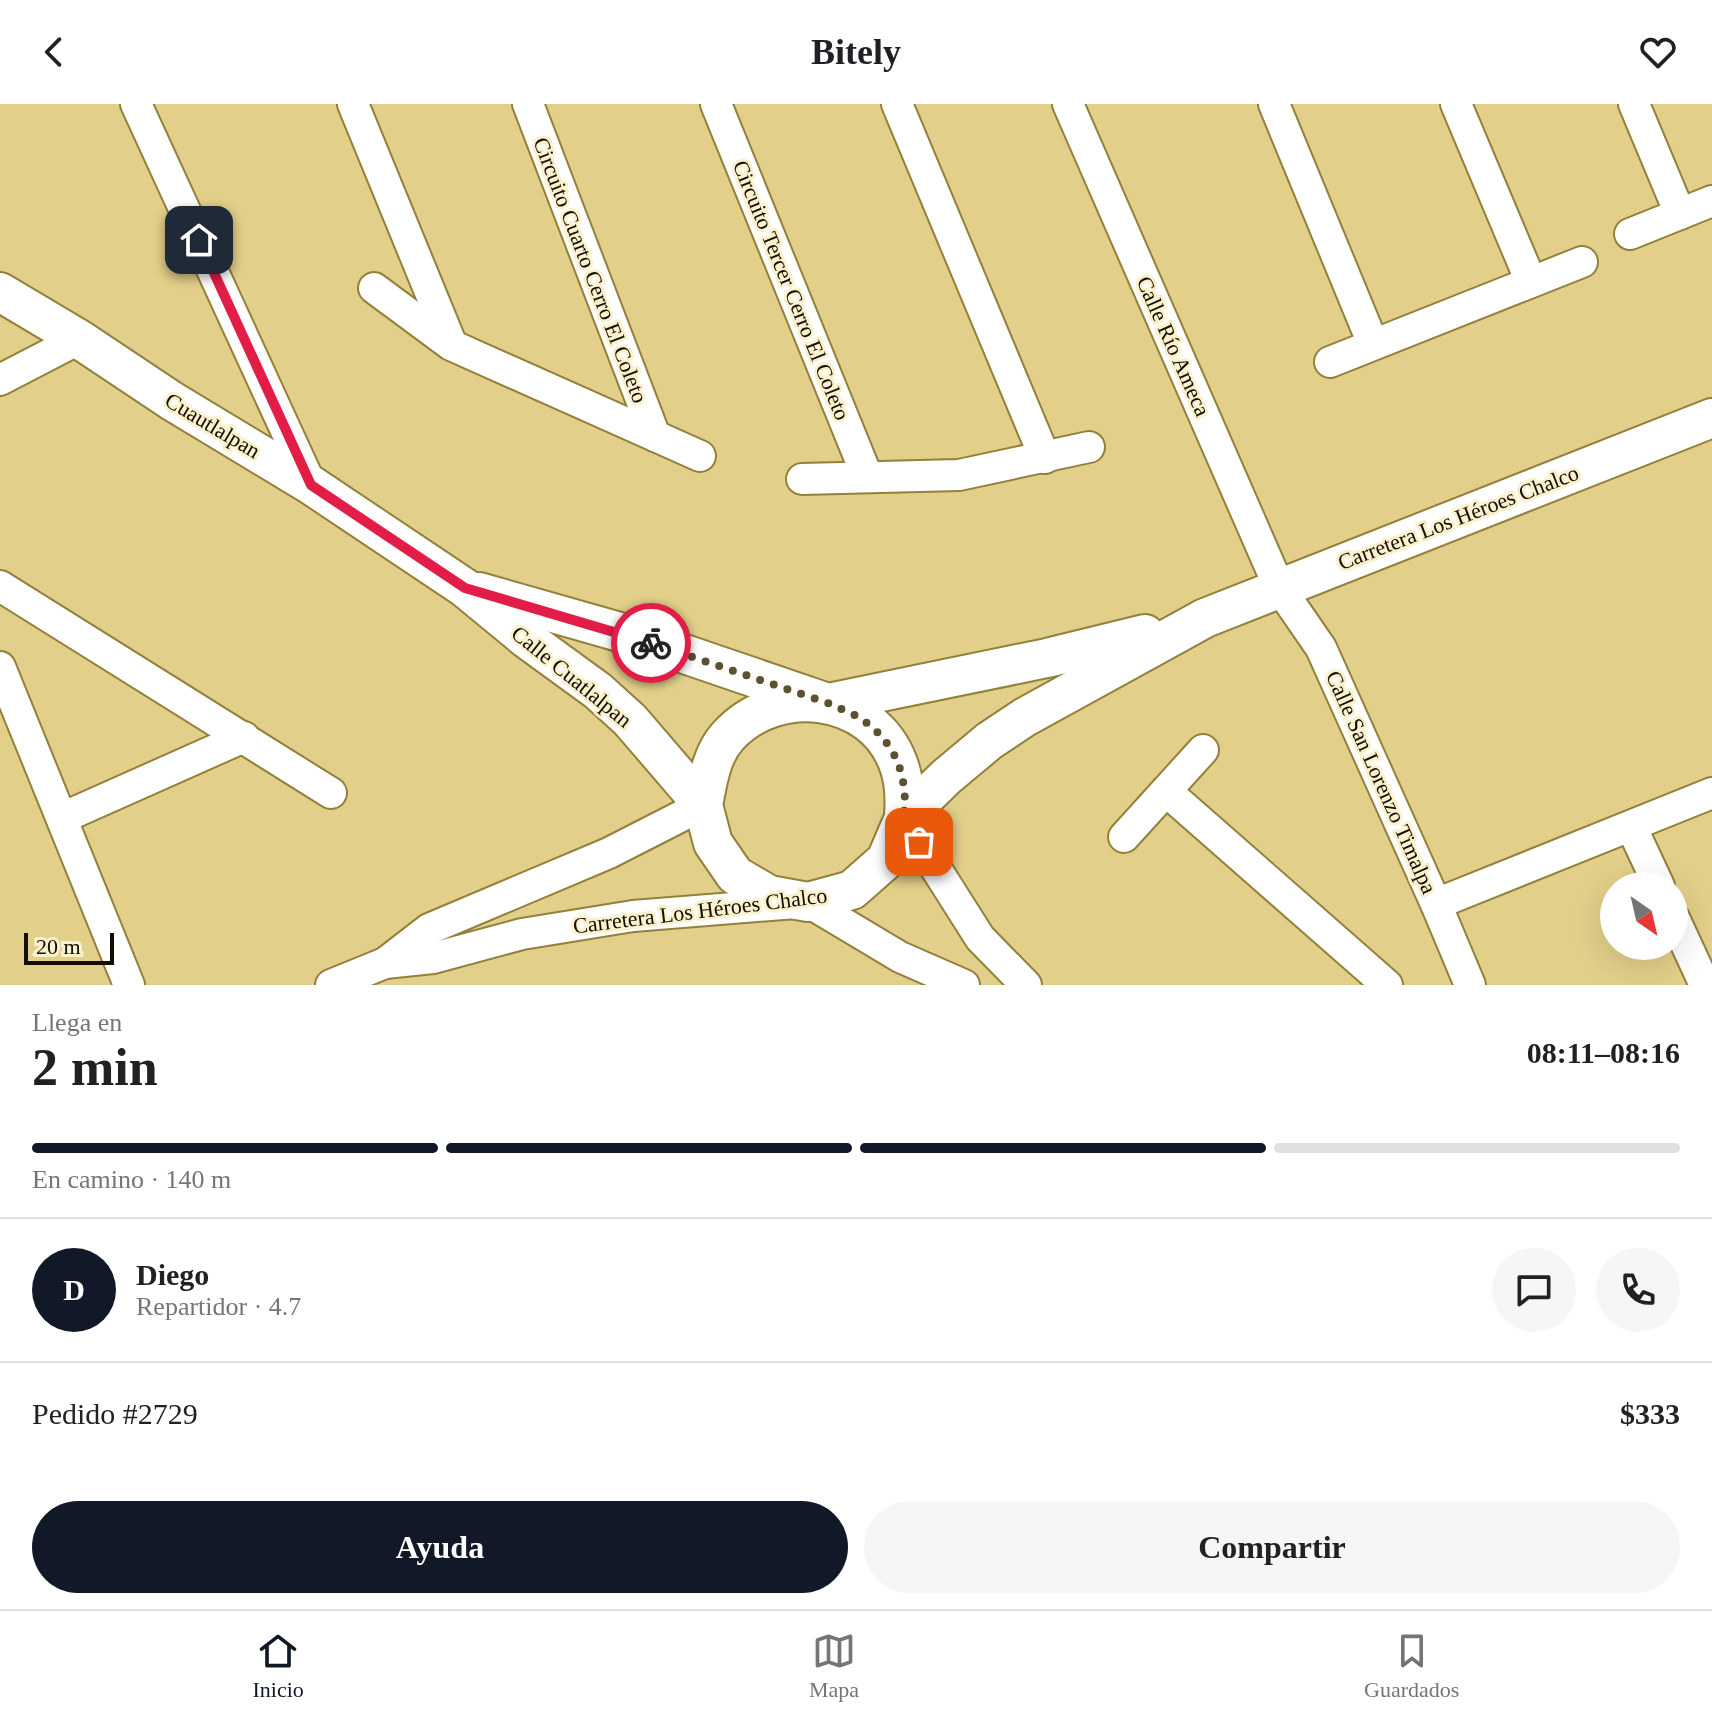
<!DOCTYPE html>
<html lang="es">
<meta charset="utf-8">
<style>
:root{--surface:#fff;--page:#f6f6f6;--text:#202124;--muted:#757577;--line:#e0e0e0;--accent:#111827}
body{margin:0;font-family:"Times New Roman",serif;background:var(--page);color:var(--text);height:100vh;display:flex;flex-direction:column;font-size:30px;white-space:nowrap}
*{box-sizing:border-box;margin:0}
p{font-size:26px;color:var(--muted)}
.icon{flex:none;width:44px;height:44px;fill:none;stroke:currentColor;stroke-width:2;stroke-linecap:round;stroke-linejoin:round}
.map{position:relative;height:881px;overflow:hidden}
.details{display:flex;flex-direction:column;background:var(--surface);flex:1}
.details>*{flex:none}
.needle{width:52px;rotate:146deg}
.buttons{position:absolute;left:1600px;top:768px;display:grid;gap:16px}
.buttons a{display:grid;place-items:center;width:88px;height:88px;border-radius:50%;background:var(--surface);box-shadow:0 8px 32px #0002;font-size:40px}
.scale{position:absolute;left:24px;bottom:20px;width:90px;box-sizing:border-box;padding-left:8px;border:4px solid #140d00;border-top:0;font-size:22px;line-height:28px;white-space:nowrap;color:#140d00;-webkit-text-stroke:6px #faf1ce;paint-order:stroke}
.pin{position:absolute;display:grid;place-items:center;width:68px;height:68px;color:#fff;margin:-34px;border-radius:16px;box-shadow:0 4px 12px #0006}
.courier{position:absolute;display:grid;place-items:center;width:80px;height:80px;margin:-40px;border:6px solid #e11d48;border-radius:50%;background:#fff;color:#222;box-shadow:0 2px 10px #0007}
.overview em{font-style:normal;font-weight:700}
.overview div{display:flex;flex-direction:column-reverse}
.overview{display:flex;align-items:center;justify-content:space-between;height:136px;padding:0 32px}
h1{font-size:52px;font-weight:700;line-height:60px}
.bar{display:grid;grid-template-columns:repeat(4,1fr);gap:12px 8px;align-content:center;height:96px;padding:0 32px}
.bar i{height:10px;border-radius:6px;background:var(--line)}
.bar .selected{background:var(--accent)}
.bar p{grid-column:span 4}
.line{display:flex;align-items:center;gap:20px;padding:0 32px;border-top:2px solid var(--line)}
.line div{flex:1}
.round{display:grid;place-items:center;flex:none;width:84px;height:84px;border-radius:42px;background:var(--page)}
.button{display:flex;gap:16px;margin-top:auto;padding:16px 32px}
.button a{flex:1;height:92px;border-radius:48px;background:var(--accent);color:#fff;font-size:32px;font-weight:700;line-height:92px;text-align:center}
.button a+a{background:var(--page);color:var(--text)}
header{display:flex;justify-content:space-between;align-items:center;height:104px;padding:0 32px;background:var(--surface);font-size:36px;font-weight:700}
.tab-bar{display:flex;justify-content:space-around;align-items:center;height:112px;border-top:2px solid var(--line);background:var(--surface);font-size:22px;color:var(--muted)}
.tab-bar a{display:grid;justify-items:center;gap:4px}
.tab-bar .selected{color:var(--accent)}
.map>svg:first-child{display:block}
</style>
<header><svg class="icon" aria-label="back" viewBox="0 0 24 24"><path d="M15 5l-7 7 7 7"/></svg>Bitely<svg class="icon" aria-label="heart" viewBox="0 0 24 24"><path d="M12 20l-8-8c-3-5 5-10 8-4 3-6 11-1 8 4z"/></svg></header>
<div class="map">
<svg width="1712" height="881" viewBox="0 0 1712 881">
<rect width="100%" height="100%" fill="#e2cf8a"/>
<g fill="none" stroke-linecap="round" stroke-linejoin="round">
<defs>
<g id="minor">
<polyline points="136,0 311,381"/>
<polyline points="353,0 451,239"/>
<polyline points="528,0 655,332"/>
<polyline points="716,0 867,372"/>
<polyline points="897,0 1045,354"/>
<polyline points="1068,0 1279,483 1321,544 1436,800 1470,881"/>
<polyline points="1274,0 1373,240"/>
<polyline points="1456,0 1531,178"/>
<polyline points="1634,0 1680,110"/>
<polyline points="1630,130 1712,97"/>
<polyline points="374,184 451,241 700,352"/>
<polyline points="1330,258 1582,158"/>
<polyline points="0,276 79,235"/>
<polyline points="802,375 959,371 1089,343"/>
<polyline points="0,482 331,689"/>
<polyline points="0,563 129,881"/>
<polyline points="1166,687 1387,881"/>
<polyline points="62,714 244,633"/>
<polyline points="904,714 980,834 1026,881"/>
<polyline points="1631,722 1659,782"/>
<polyline points="1124,733 1203,646"/>
<polyline points="1436,800 1712,689"/>
<polyline points="1674,814 1705,881"/>
<polyline points="385,859 433,854 522,830 633,812 808,798 900,853 964,881"/>
<polyline points="331,881 385,859 429,825 609,749 703,701"/>
</g>
<g id="tertiary">
<polyline points="0,188 79,235 172,297 311,381 465,484 528,536 598,587 630,616 703,701 713,739 735,771 769,791 808,798 852,786 886,756 904,714 946,673 989,637 1025,613 1205,514 1712,314"/>
<polyline points="479,488 623,529 828,599 1047,554 1145,530"/>
<path d="M 703,701 C 708,676 711,651 728,632 C 776,579 872,589 898,659 C 905,677 905,695 904,714"/>
</g>
</defs>
<use href="#minor" stroke="#92803b" stroke-width="34"/>
<use href="#tertiary" stroke="#92803b" stroke-width="42"/>
<use href="#minor" stroke="#fff" stroke-width="30"/>
<use href="#tertiary" stroke="#fff" stroke-width="38"/>
</g>
<g fill="none" stroke-linecap="round" stroke-linejoin="round">
<polyline stroke="#5c5130" stroke-width="8" stroke-dasharray="0 14.4" points="651,539 828,599 861,614 883,633 898,657 905,686 904,714 919,738"/>
<polyline stroke="#e11d48" stroke-width="10" points="199,136 311,381 465,484 651,539"/>
</g>
<g text-anchor="middle" stroke-width="6" stroke-linejoin="round" paint-order="stroke">
<g font-size="22" fill="#140d00" stroke="#faf1ce">
<text transform="translate(591 166) rotate(69)" y="8">Circuito Cuarto Cerro El Coleto</text>
<text transform="translate(792 186) rotate(68)" y="8">Circuito Tercer Cerro El Coleto</text>
<text transform="translate(1174 242) rotate(66)" y="8">Calle Río Ameca</text>
<text transform="translate(213 321) rotate(31)" y="8">Cuautlalpan</text>
<text transform="translate(1458 413) rotate(-21)" y="8">Carretera Los Héroes Chalco</text>
<text transform="translate(572 572) rotate(39)" y="8">Calle Cuatlalpan</text>
<text transform="translate(1382 678) rotate(66)" y="8">Calle San Lorenzo Timalpa</text>
<text transform="translate(700 806) rotate(-7)" y="8">Carretera Los Héroes Chalco</text>
</g>
</g>
</svg>
<div class="buttons">
<a><svg class="needle" viewBox="-14 -14 28 28"><path d="M0-13l5 13h-10z" fill="#e53935"/><path d="M0 13l5-13h-10z" fill="#757577"/></svg></a>
</div>
<div class="scale">20 m</div>
<div class="pin" style="left:919px;top:738px;background:#ea580c"><svg class="icon" aria-label="bag" viewBox="0 0 24 24"><path d="M5 8h14l-1 12H6zM9 8a3 3 0 0 1 6 0"/></svg></div>
<div class="pin" style="left:199px;top:136px;background:#1f2937"><svg class="icon" aria-label="home" viewBox="0 0 24 24"><path d="M3 11l9-7 9 7M6 9v11h12V9"/></svg></div>
<div class="courier" style="left:651px;top:539px"><svg class="icon" aria-label="bike" viewBox="0 0 24 24"><circle cx="6" cy="16" r="4"/><circle cx="18" cy="16" r="4"/><path d="M6 16l4-8h5l3 8M10 8l3 8H6M13 5h3"/></svg></div>
</div>
<section class="details">
<div class="overview"><div><h1>2 min</h1><p>Llega en</p></div><em>08:11–08:16</em></div>
<div class="bar"><i class="selected"></i><i class="selected"></i><i class="selected"></i><i></i><p>En camino · 140 m</p></div>
<div class="line" style="height:144px"><b class="round" style="background:var(--accent);color:#fff">D</b><div><b>Diego</b><p>Repartidor · 4.7</p></div><a class="round"><svg class="icon" aria-label="chat" viewBox="0 0 24 24"><path d="M4 5h16v11H9l-5 4z"/></svg></a><a class="round"><svg class="icon" aria-label="phone" viewBox="0 0 24 24"><path d="M5 4h4l2 5-3 2q2 4 5 5l2-3 5 2v4C11 20 4 13 5 4z"/></svg></a></div>
<div class="line" style="height:104px"><div>Pedido #2729</div><b>$333</b></div>
<div class="button"><a>Ayuda</a><a>Compartir</a></div>
</section>
<nav class="tab-bar">
<a class="selected"><svg class="icon" aria-label="home" viewBox="0 0 24 24"><path d="M3 11l9-7 9 7M6 9v11h12V9"/></svg>Inicio</a>
<a><svg class="icon" aria-label="map" viewBox="0 0 24 24"><path d="M3 6l6-2 6 2 6-2v14l-6 2-6-2-6 2zM9 4v14M15 6v14"/></svg>Mapa</a>
<a><svg class="icon" aria-label="saved" viewBox="0 0 24 24"><path d="M7 4h10v16l-5-4-5 4z"/></svg>Guardados</a>
</nav>
